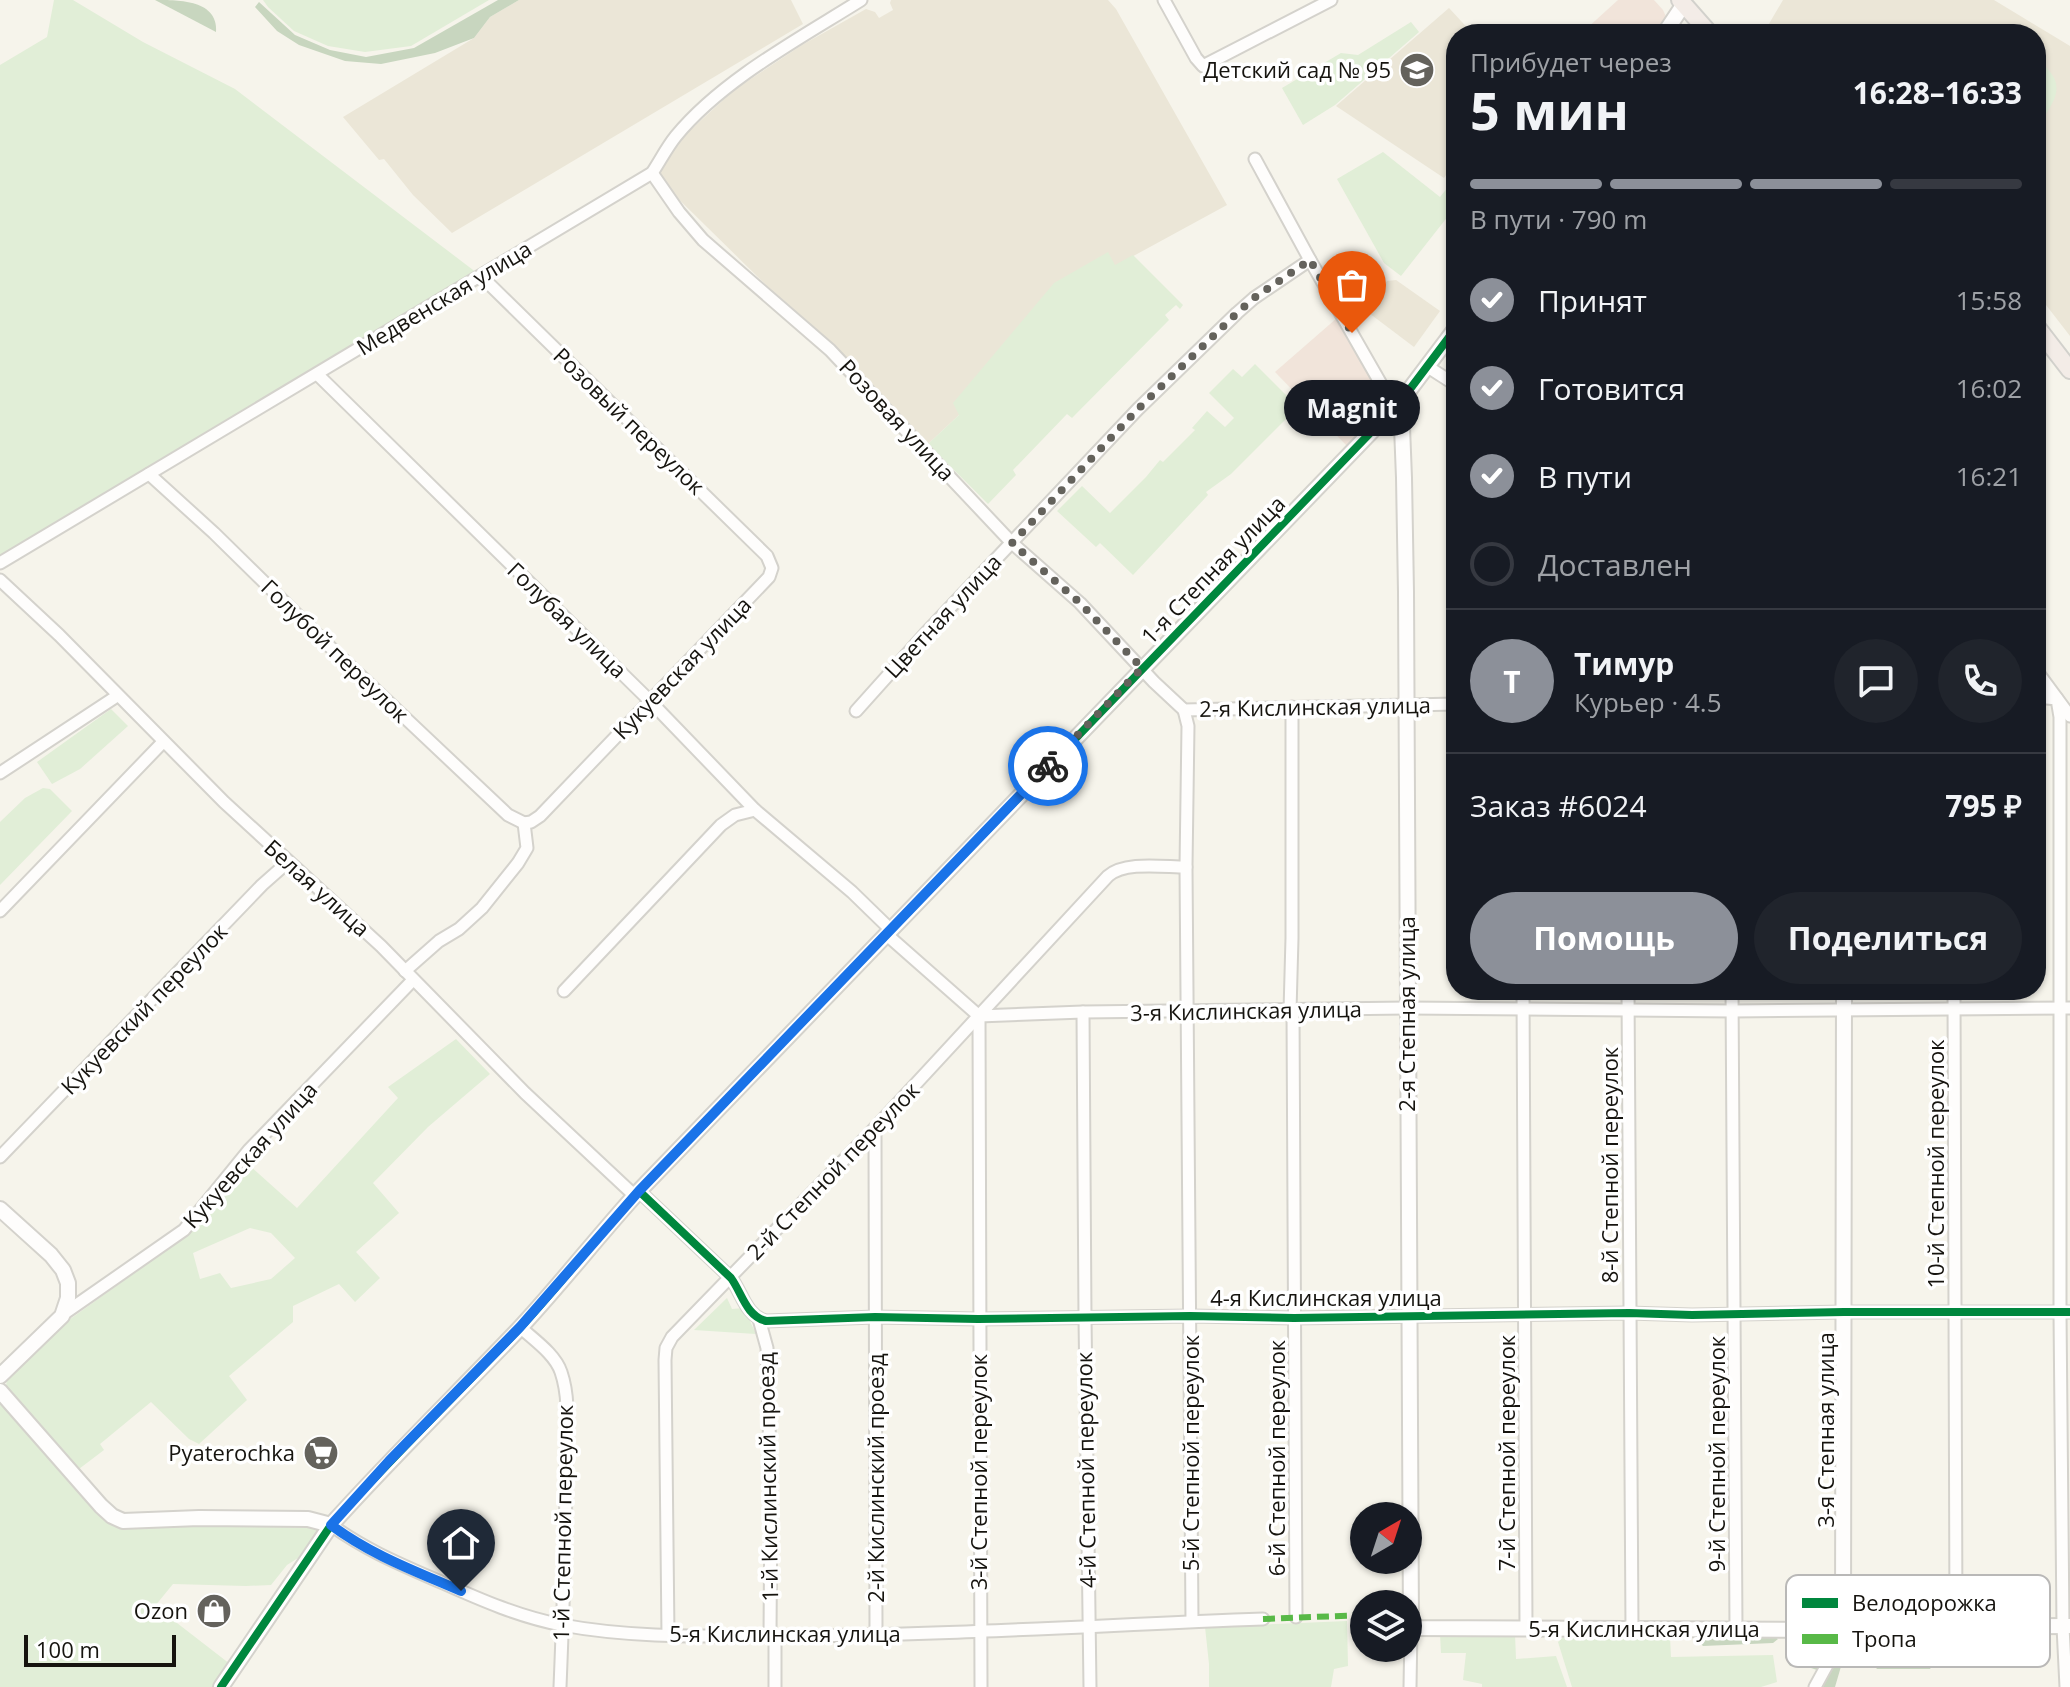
<!DOCTYPE html>
<html lang="ru">
<meta charset="utf-8">
<style>
:root{--surface:#171b24;--page:#20242c;--text:#f1f3f6;--muted:#9ea1a6;--line:#363941;--accent:#8c9099}
body{margin:0;font-family:"Open Sans",sans-serif;background:var(--page);color:var(--text);height:100vh;display:flex;flex-direction:column;font-size:30px;white-space:nowrap}
*{box-sizing:border-box;margin:0}
p{font-size:26px;color:var(--muted)}
.icon{flex:none;width:44px;height:44px;fill:none;stroke:currentColor;stroke-width:2;stroke-linecap:round;stroke-linejoin:round}
.map{position:relative;flex:1;overflow:hidden}
.panel{position:absolute;left:1446px;top:24px;width:600px;height:976px;display:flex;flex-direction:column;background:var(--surface);border-radius:32px;box-shadow:0 2px 6px #0004}
.panel>*{flex:none}
.needle{width:52px;rotate:39deg}
.buttons{position:absolute;left:1350px;top:1502px;display:grid;gap:16px}
.buttons a{display:grid;place-items:center;width:72px;height:72px;border-radius:50%;background:var(--surface);box-shadow:0 2px 6px #0004;font-size:40px}
.scale{position:absolute;left:24px;bottom:20px;width:152px;box-sizing:border-box;padding-left:8px;border:4px solid #16140f;border-top:0;font-size:22px;line-height:28px;white-space:nowrap;color:#16140f;-webkit-text-stroke:6px #fff;paint-order:stroke}
.pin{position:absolute;display:grid;place-items:center;width:68px;height:68px;color:#fff;margin:-82px -34px;border-radius:50% 50% 50% 0;rotate:-45deg;box-shadow:0 0 8px #0007}
.pin .icon{rotate:45deg}
.courier{position:absolute;display:grid;place-items:center;width:80px;height:80px;margin:-40px;border:6px solid #1a73e8;border-radius:50%;background:#fff;color:#222;box-shadow:0 2px 10px #0007}
.bubble{position:absolute;height:56px;border-radius:28px;background:var(--surface);box-shadow:0 2px 6px #0004;font-size:26px;font-weight:700;line-height:56px;text-align:center}
.overview em{font-style:normal;font-weight:700}
.overview div{display:flex;flex-direction:column-reverse}
.overview{display:flex;align-items:center;justify-content:space-between;height:136px;padding:0 24px}
h1{font-size:52px;font-weight:700;line-height:60px}
.bar{display:grid;grid-template-columns:repeat(4,1fr);gap:12px 8px;align-content:center;height:96px;padding:0 24px}
.bar i{height:10px;border-radius:6px;background:var(--line)}
.bar .on{background:var(--accent)}
.bar p{grid-column:span 4}
.line{display:flex;align-items:center;gap:20px;padding:0 24px;border-top:2px solid var(--line)}
.line div{flex:1}
.round{display:grid;place-items:center;flex:none;width:84px;height:84px;border-radius:42px;background:var(--page)}
ol{padding:0 24px;list-style:none}
li{display:flex;align-items:center;gap:24px;height:88px}
li p{margin-inline-start:auto}
li .icon{padding:8px;border-radius:50%;background:var(--accent);color:#fff;stroke-width:4}
li:last-child{color:var(--muted)}
li i{width:44px;height:44px;border:4px solid var(--line);border-radius:50%}
.primary-button{display:flex;gap:16px;margin-top:auto;padding:16px 24px}
.primary-button a{flex:1;height:92px;border-radius:48px;background:var(--accent);color:#fff;font-size:32px;font-weight:700;line-height:92px;text-align:center}
.primary-button a+a{background:var(--page);color:var(--text)}
.map>svg:first-child{display:block}
</style>
<div class="map">
<svg width="2070" height="1687" viewBox="0 0 2070 1687">
<rect width="100%" height="100%" fill="#f6f4eb"/>
<g fill="#f1e4da">
<polygon points="1618,0 1654,0 1663,10 1668,21 1659,34 1584,34 1585,30"/>
<polygon points="1337,318 1376,389 1383,408 1347,446 1275,372"/>
</g>
<g fill="#ebe6d7">
<polygon points="519,0 791,0 803,24 452,233 413,195 384,159 379,160 343,117 474,38 490,17"/>
<polygon points="891,0 1108,0 1116,9 1227,205 1115,266 1107,253 959,415 928,444 652,173 683,137 734,90 802,45 866,9 875,12 879,18 893,10 890,3"/>
<polygon points="1783,0 1994,0 2070,46 2070,336 2036,292 2036,34 1763,34"/>
<polygon points="1449,8 1473,34 1456,34 1456,160 1444,178 1336,106"/>
<polygon points="1396,280 1440,311 1414,347 1365,310 1387,281"/>
</g>
<g fill="#e1eed7" fill-rule="evenodd">
<polygon points="54,0 73,0 143,42 235,89 481,276 0,561 0,65 47,37"/>
<polygon points="263,0 489,0 411,46 365,52 328,46 294,31 268,7"/>
<polygon points="1411,22 1419,32 1335,105 1303,125 1282,88 1341,53 1358,55"/>
<path d="M 2036,59 C 2070,84 2056,99 2036,129 Z"/>
<polygon points="1383,152 1440,197 1456,177 1456,206 1401,276 1384,263 1337,179"/>
<polygon points="1108,252 1115,265 1133,255 1183,305 1180,309 1176,305 1165,315 1169,320 1072,418 1067,414 1013,470 1016,475 988,504 928,444 959,415 953,403 1054,283"/>
<polygon points="1255,364 1298,407 1231,474 1206,492 1208,495 1133,575 1100,543 1096,547 1057,511 1082,486 1110,513 1146,477 1160,460 1163,462 1195,430 1192,428 1207,411 1225,427 1234,418 1209,393 1233,369 1242,377"/>
<polygon points="111,709 128,726 80,769 52,784 37,762"/>
<polygon points="43,788 50,789 72,811 0,885 0,822 25,798"/>
<path d="M 456,1039 L 490,1074 L 428,1127 L 373,1183 L 399,1213 L 356,1252 L 380,1278 L 355,1302 L 339,1284 L 293,1306 L 293,1322 L 229,1376 L 247,1400 L 199,1444 L 189,1439 L 151,1402 L 100,1444 L 104,1450 L 75,1472 L 5,1391 L 8,1375 L 59,1327 L 186,1236 L 249,1165 L 297,1208 L 398,1098 L 388,1087 ZM 250,1228 L 271,1233 L 295,1258 L 271,1279 L 231,1288 L 220,1273 L 200,1279 L 193,1253 Z"/>
<polygon points="727,1298 732,1309 744,1308 756,1334 694,1330"/>
<polygon points="0,1403 96,1510 121,1528 202,1525 319,1528 298,1558 287,1565 271,1585 246,1586 173,1584 155,1606 230,1664 215,1687 0,1687"/>
<polygon points="1347,1621 1348,1666 1334,1669 1331,1687 1209,1687 1209,1664 1205,1627"/>
<polygon points="1440,1634 1515,1634 1516,1659 1556,1656 1567,1687 1482,1687 1482,1684 1463,1680 1466,1653 1441,1653"/>
<polygon points="1670,1637 1671,1657 1773,1655 1777,1682 1761,1687 1572,1687 1558,1642 1562,1638"/>
</g>
<g fill="#c8d6bf">
<path d="M 155,0 C 180,0 218,0 216,32 Z"/>
<polygon points="498,0 519,0 490,17 474,38 435,53 381,64 345,61 299,45 277,31 255,7 259,2 295,35 330,50 366,57 414,48"/>
<polygon points="1886,1632 1885,1637 1866,1641 1853,1638 1847,1646 1835,1687 1823,1687 1848,1635"/>
<polygon points="1940,1632 1973,1633 1979,1638 1977,1647 1940,1655 1930,1669 1877,1669 1872,1663 1875,1656 1925,1654"/>
<polygon points="1702,1634 1772,1635 1778,1639 1773,1643 1703,1646 1697,1640"/>
<polygon points="1832,1635 1835,1641 1831,1652 1817,1670 1802,1665 1790,1666 1785,1657 1800,1636"/>
</g>
<g fill="none" stroke-linecap="round" stroke-linejoin="round">
<defs>
<g id="street">
<polyline points="1164,0 1196,58 1203,66 1331,0"/>
<polyline points="1255,159 1310,260 1385,391 1392,410"/>
<polyline points="652,173 679,212 703,240 830,350 1012,543 1080,603 1154,682 1184,710 1456,704"/>
<polyline points="1428,367 1456,385"/>
<polyline points="317,374 649,700 755,810 852,892 890,929"/>
<polyline points="149,474 214,533 328,645 508,815 524,823"/>
<path d="M 0,563 L 652,173 C 660,161 667,147 676,136 C 722,80 799,39 861,0"/>
<polyline points="0,580 59,635 224,802 381,946 525,1093 635,1196"/>
<polyline points="2036,670 2070,716"/>
<polyline points="2036,697 2057,699 2060,717 2060,1313 2063,1627 2066,1687"/>
<polyline points="1184,710 1188,726 1186,867 1192,1621"/>
<polyline points="856,711 925,634 1138,409 1237,313 1254,298 1310,260"/>
<polyline points="0,773 117,696"/>
<polyline points="0,911 163,742"/>
<polyline points="886,934 979,1016 1083,1012 1407,1008 1732,1011 2070,1008"/>
<polyline points="405,971 439,941 459,929 482,908 518,863 527,848 524,823 531,822 540,816 769,577 772,568 767,556 481,276"/>
<polyline points="1523,990 1526,1628"/>
<polyline points="1628,990 1632,1628"/>
<polyline points="1732,990 1736,1629"/>
<polyline points="1954,990 1956,1627"/>
<polyline points="564,991 721,825 735,815 755,810"/>
<polyline points="1290,1011 1292,938 1292,707"/>
<polyline points="1293,1011 1296,1617"/>
<polyline points="1083,1012 1085,1318 1090,1687"/>
<polyline points="979,1016 981,1687"/>
<polyline points="875,1128 876,1635"/>
<polyline points="0,1157 262,885 288,862"/>
<path d="M 639,1191 L 731,1278 C 742,1293 746,1316 766,1321 L 875,1317 L 978,1319 L 1190,1316 L 1294,1318 L 1629,1313 L 1692,1315 L 1844,1312 L 2070,1312"/>
<polyline points="62,1315 184,1230 249,1150 413,980"/>
<polyline points="759,1319 767,1348 771,1493 770,1636"/>
<path d="M 520,1327 C 534,1340 555,1354 561,1372 C 571,1401 566,1435 566,1465 C 566,1539 563,1613 560,1687"/>
<path d="M 331,1525 C 367,1551 402,1565 443,1583 C 481,1600 520,1617 562,1625 C 631,1638 704,1636 773,1636 C 937,1636 1099,1625 1263,1619"/>
<path d="M 668,1635 L 665,1360 L 666,1348 L 672,1337 L 875,1128 L 1108,876 C 1125,861 1163,867 1186,867"/>
<polyline points="775,1687 775,1636"/>
<polyline points="1410,1687 1411,1628"/>
<polyline points="1815,1687 1838,1645 1843,1630"/>
</g>
<g id="secondary">
<polyline points="1664,34 1684,4"/>
<polyline points="1401,401 1404,478 1406,592 1411,1628 1843,1630 1891,1627 2070,1626"/>
<polyline points="0,1209 51,1255 63,1270 68,1283 68,1298 62,1316 0,1376"/>
<polyline points="0,1391 101,1506 112,1516 123,1521 199,1518 308,1519 331,1525"/>
<polyline points="1843,1630 1844,990"/>
<path d="M 221,1687 L 331,1525 C 391,1458 456,1395 518,1330 C 560,1285 598,1236 639,1191 L 1401,401 L 1456,328"/>
</g>
<g id="primary">
<polyline points="1680,0 1710,34"/>
<polyline points="2036,326 2070,370"/>
</g>
</defs>
<use href="#street" stroke="#d4d2cc" stroke-width="15"/>
<use href="#secondary" stroke="#d4d2cc" stroke-width="18"/>
<use href="#primary" stroke="#d2d1cc" stroke-width="20"/>
<use href="#street" stroke="#fefdfc" stroke-width="11"/>
<use href="#secondary" stroke="#fefdfc" stroke-width="14"/>
<use href="#primary" stroke="#f3ece7" stroke-width="16"/>
<g stroke="#58b947" stroke-width="6" stroke-dasharray="12 6" stroke-linecap="butt">
<polyline points="1408,1614 1410,1613"/>
<polyline points="1263,1619 1364,1615"/>
</g>
<defs>
<g id="cycleway">
<path d="M 639,1191 L 731,1278 C 742,1293 746,1316 766,1321 L 875,1317 L 978,1319 L 1190,1316 L 1294,1318 L 1629,1313 L 1692,1315 L 1844,1312 L 2070,1312"/>
<path d="M 221,1687 L 331,1525 C 391,1458 456,1395 518,1330 C 560,1285 598,1236 639,1191 L 1401,401 L 1456,328"/>
</g>
</defs>
<use href="#cycleway" stroke="#fff" stroke-width="13"/>
<use href="#cycleway" stroke="#00873e" stroke-width="8"/>
</g>
<g fill="none" stroke-linecap="round" stroke-linejoin="round">
<polyline stroke="#64625c" stroke-width="8" stroke-dasharray="0 14.4" points="1048,766 1142,668 1080,603 1012,543 1138,409 1237,313 1254,298 1310,260 1352,333"/>
<path stroke="#1a73e8" stroke-width="10" d="M 461,1591 C 415,1571 371,1555 331,1525 L 389,1461 L 520,1327 L 639,1191 L 1048,766"/>
</g>
<defs>
<symbol id="school-disc" viewBox="-11 -11 22 22"><circle r="9.5" fill="#64625c" stroke="#fff"/><path d="M0-5L7-2L0 1L-7-2ZM-4 1L0 2.5L4 1V4Q0 6-4 4Z" fill="#fff"/></symbol>
<symbol id="supermarket-disc" viewBox="-11 -11 22 22"><circle r="9.5" fill="#64625c" stroke="#fff"/><path d="M-6-5.5h2.5l.6 2H6L4.5 2H-2.5L-4.4-4H-6ZM-1.5 3.2a1.3 1.3 0 1 0 .1 0ZM3 3.2a1.3 1.3 0 1 0 .1 0Z" fill="#fff"/></symbol>
<symbol id="shop-disc" viewBox="-11 -11 22 22"><circle r="9.5" fill="#64625c" stroke="#fff"/><path d="M-5-2.5h2.3a2.7 3.5 0 0 1 5.4 0H5L5.5 6h-11ZM-1.5-2.5h3a1.5 2.3 0 0 0-3 0Z" fill="#fff"/></symbol>
</defs>
<g fill-rule="evenodd">
<use href="#school-disc" x="1397" y="50" width="40" height="40"/>
<use href="#supermarket-disc" x="301" y="1433" width="40" height="40"/>
<use href="#shop-disc" x="194" y="1591" width="40" height="40"/>
</g>
<g text-anchor="middle" stroke-width="7" stroke-linejoin="round" paint-order="stroke">
<g font-size="22" fill="#16140f" stroke="#fff" text-anchor="end">
<text x="1391" y="78">Детский сад № 95</text>
<text x="295" y="1461">Pyaterochka</text>
<text x="188" y="1619">Ozon</text>
</g>
<g font-size="22" fill="#16140f" stroke="#fff">
<text transform="translate(444 298) rotate(-31)" y="8">Медвенская улица</text>
<text transform="translate(897 420) rotate(47)" y="8">Розовая улица</text>
<text transform="translate(629 421) rotate(44)" y="8">Розовый переулок</text>
<text transform="translate(1213 570) rotate(-46)" y="8">1-я Степная улица</text>
<text transform="translate(943 616) rotate(-47)" y="8">Цветная улица</text>
<text transform="translate(567 620) rotate(44)" y="8">Голубая улица</text>
<text transform="translate(335 651) rotate(44)" y="8">Голубой переулок</text>
<text transform="translate(682 668) rotate(-46)" y="8">Кукуевская улица</text>
<text transform="translate(1315 707) rotate(-1)" y="8">2-я Кислинская улица</text>
<text transform="translate(317 888) rotate(42)" y="8">Белая улица</text>
<text transform="translate(144 1009) rotate(-46)" y="8">Кукуевский переулок</text>
<text transform="translate(1246 1011) rotate(-1)" y="8">3-я Кислинская улица</text>
<text transform="translate(1407 1014) rotate(-90)" y="8">2-я Степная улица</text>
<text transform="translate(250 1155) rotate(-48)" y="8">Кукуевская улица</text>
<text transform="translate(1936 1164) rotate(-90)" y="8">10-й Степной переулок</text>
<text transform="translate(1610 1165) rotate(-90)" y="8">8-й Степной переулок</text>
<text transform="translate(833 1171) rotate(-46)" y="8">2-й Степной переулок</text>
<text x="1326" y="1306">4-я Кислинская улица</text>
<text transform="translate(1826 1430) rotate(-90)" y="8">3-я Степная улица</text>
<text transform="translate(1191 1453) rotate(-90)" y="8">5-й Степной переулок</text>
<text transform="translate(1507 1453) rotate(-90)" y="8">7-й Степной переулок</text>
<text transform="translate(1717 1454) rotate(-90)" y="8">9-й Степной переулок</text>
<text transform="translate(1277 1458) rotate(-90)" y="8">6-й Степной переулок</text>
<text transform="translate(1086 1470) rotate(-91)" y="8">4-й Степной переулок</text>
<text transform="translate(979 1472) rotate(-90)" y="8">3-й Степной переулок</text>
<text transform="translate(768 1477) rotate(-91)" y="8">1-й Кислинский проезд</text>
<text transform="translate(876 1478) rotate(-90)" y="8">2-й Кислинский проезд</text>
<text transform="translate(563 1523) rotate(-89)" y="8">1-й Степной переулок</text>
<text x="1644" y="1637">5-я Кислинская улица</text>
<text x="785" y="1642">5-я Кислинская улица</text>
</g>
</g>
<rect x="1786" y="1575" width="264" height="92" rx="12" fill="#fff" stroke="#b9b8b7" stroke-width="2"/>
<rect x="1802" y="1598" width="36" height="10" fill="#00873e"/>
<rect x="1802" y="1634" width="36" height="10" fill="#58b947"/>
<g font-size="22" fill="#16140f">
<text x="1852" y="1611">Велодорожка</text>
<text x="1852" y="1647">Тропа</text>
</g>
</svg>
<div class="buttons">
<a><svg class="needle" viewBox="-14 -14 28 28"><path d="M0-13l5 13h-10z" fill="#e53935"/><path d="M0 13l5-13h-10z" fill="#9ea1a6"/></svg></a>
<a><svg class="icon" aria-label="layers" viewBox="0 0 24 24"><path d="M12 4l9 5-9 5-9-5zM3 14l9 5 9-5"/></svg></a>
</div>
<div class="scale">100 m</div>
<div class="pin" style="left:1352px;top:333px;background:#ea580c"><svg class="icon" aria-label="bag" viewBox="0 0 24 24"><path d="M5 8h14l-1 12H6zM9 8a3 3 0 0 1 6 0"/></svg></div>
<div class="pin" style="left:461px;top:1591px;background:#1f2937"><svg class="icon" aria-label="home" viewBox="0 0 24 24"><path d="M3 11l9-7 9 7M6 9v11h12V9"/></svg></div>
<div class="courier" style="left:1048px;top:766px"><svg class="icon" aria-label="bike" viewBox="0 0 24 24"><circle cx="6" cy="16" r="4"/><circle cx="18" cy="16" r="4"/><path d="M6 16l4-8h5l3 8M10 8l3 8H6M13 5h3"/></svg></div>
<div class="bubble" style="left:1284px;top:380px;width:136px">Magnit</div>
<section class="panel">
<div class="overview"><div><h1>5 мин</h1><p>Прибудет через</p></div><em>16:28–16:33</em></div>
<div class="bar"><i class="on"></i><i class="on"></i><i class="on"></i><i></i><p>В пути · 790 m</p></div>
<ol>
<li><svg class="icon" aria-label="check" viewBox="0 0 24 24"><path d="M5 12l5 5 9-10"/></svg>Принят<p>15:58</p></li>
<li><svg class="icon" aria-label="check" viewBox="0 0 24 24"><path d="M5 12l5 5 9-10"/></svg>Готовится<p>16:02</p></li>
<li><svg class="icon" aria-label="check" viewBox="0 0 24 24"><path d="M5 12l5 5 9-10"/></svg>В пути<p>16:21</p></li>
<li><i></i>Доставлен</li>
</ol>
<div class="line" style="height:144px"><b class="round" style="background:var(--accent);color:#fff">Т</b><div><b>Тимур</b><p>Курьер · 4.5</p></div><a class="round"><svg class="icon" aria-label="chat" viewBox="0 0 24 24"><path d="M4 5h16v11H9l-5 4z"/></svg></a><a class="round"><svg class="icon" aria-label="phone" viewBox="0 0 24 24"><path d="M5 4h4l2 5-3 2q2 4 5 5l2-3 5 2v4C11 20 4 13 5 4z"/></svg></a></div>
<div class="line" style="height:104px"><div>Заказ #6024</div><b>795 ₽</b></div>
<div class="primary-button"><a>Помощь</a><a>Поделиться</a></div>
</section>
</div>
